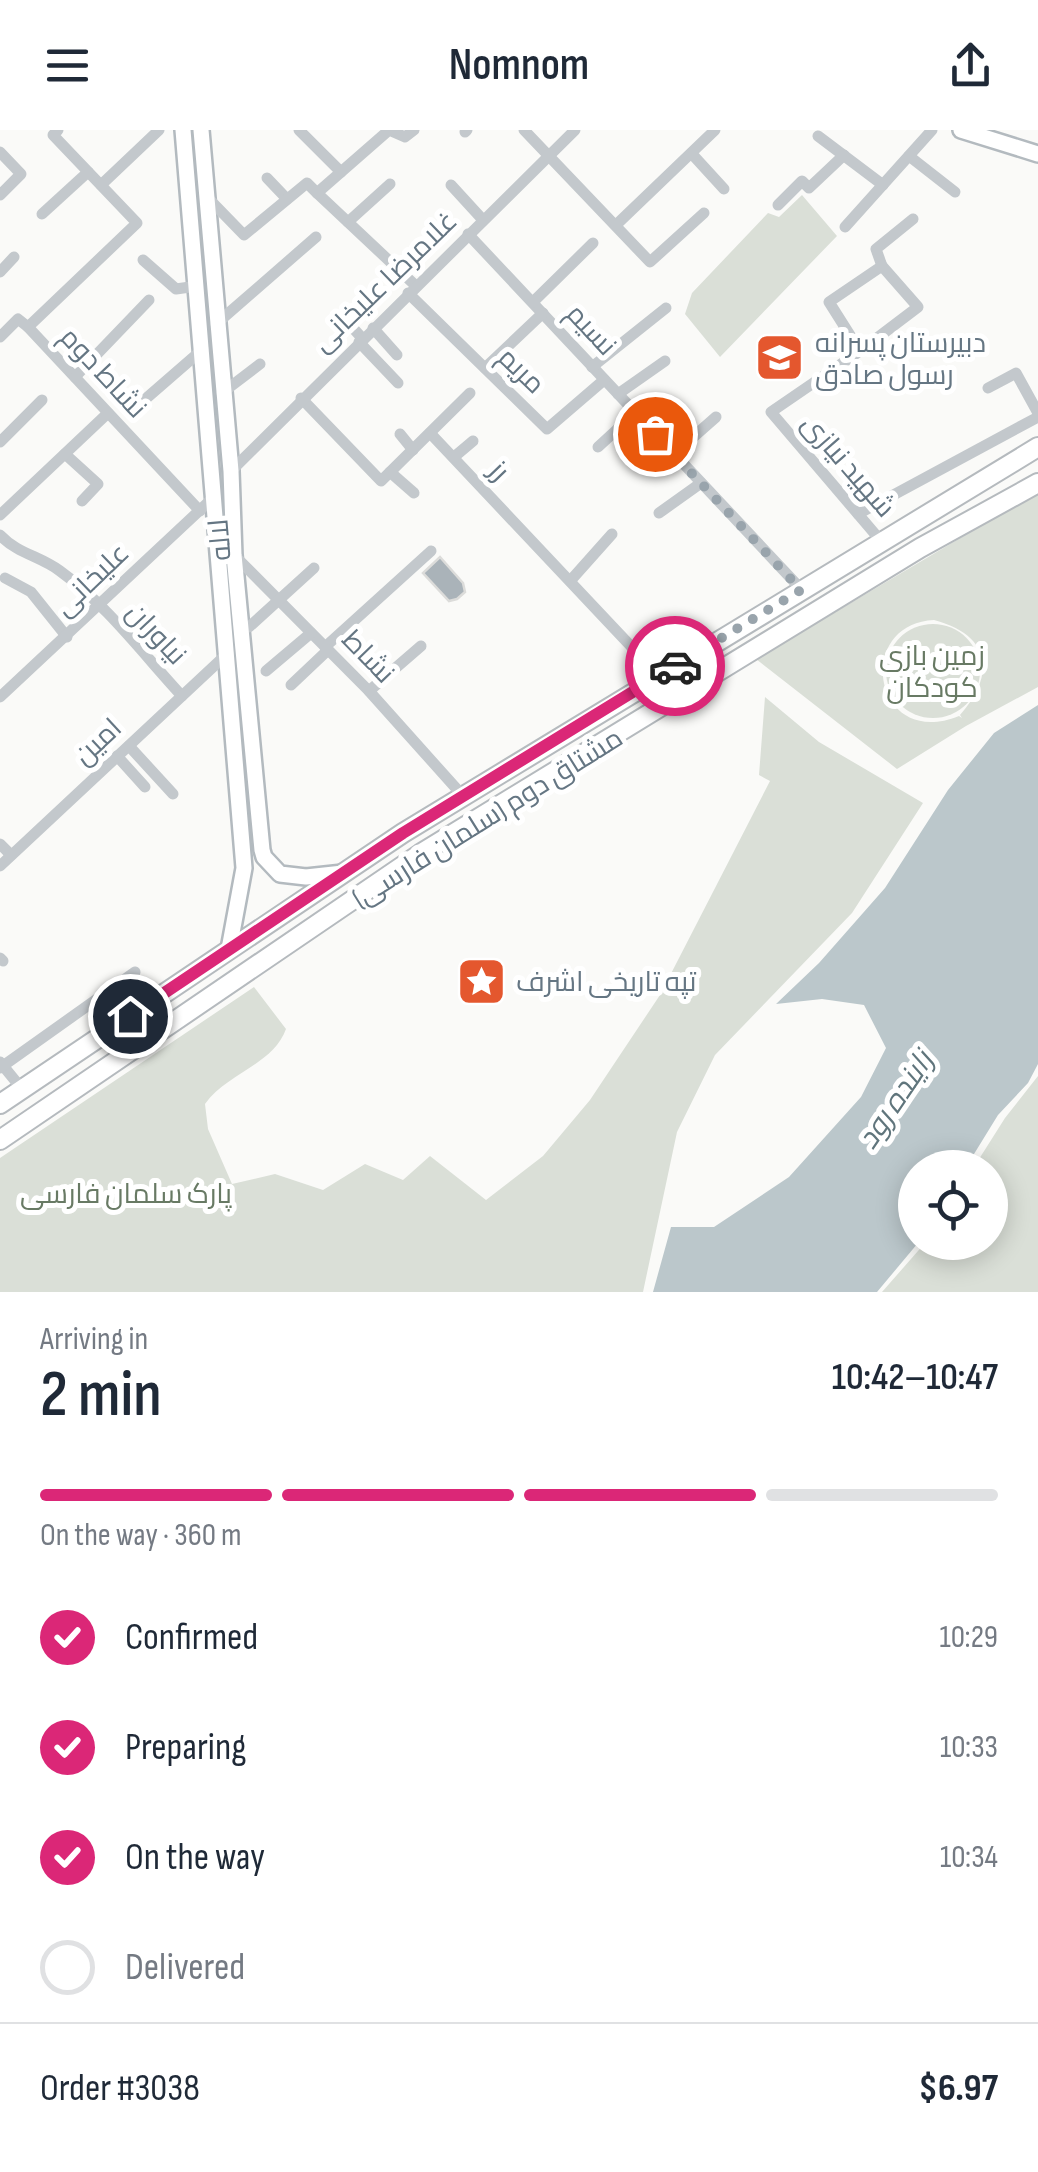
<!DOCTYPE html>
<meta charset="utf-8">
<style>
:root{--surface:#fff;--page:#f6f6f7;--text:#1f2937;--muted:#747a83;--line:#e0e1e3;--accent:#db2777}
body{margin:0;font-family:"Sofia Sans Condensed",Cairo,sans-serif;background:var(--page);color:var(--text);height:100vh;display:flex;flex-direction:column;font-size:38px;white-space:nowrap}
*{box-sizing:border-box;margin:0}
p{font-size:32px;color:var(--muted)}
.icon{flex:none;width:55px;height:55px;fill:none;stroke:currentColor;stroke-width:2;stroke-linecap:round;stroke-linejoin:round}
.map{position:relative;height:1162px;overflow:hidden}
.side{display:flex;flex-direction:column;background:var(--surface);flex:1}
.side>*{flex:none}
.tools{position:absolute;left:898px;top:1020px;display:grid;gap:20px}
.tools a{display:grid;place-items:center;width:110px;height:110px;border-radius:50%;background:var(--surface);box-shadow:0 5px 25px #0003;font-size:50px}
.pin{position:absolute;display:grid;place-items:center;width:85px;height:85px;color:#fff;margin:-42px;border:5px solid #fff;border-radius:50%;box-shadow:0 2px 10px #0007}
.courier{position:absolute;display:grid;place-items:center;width:100px;height:100px;margin:-50px;border:8px solid #db2777;border-radius:50%;background:#fff;color:#222;box-shadow:0 2px 12px #0007}
.summary em{font-style:normal;font-weight:600}
.summary div{display:flex;flex-direction:column-reverse}
.summary{display:flex;align-items:center;justify-content:space-between;height:170px;padding:0 40px}
h1{font-size:65px;font-weight:600;line-height:75px}
.bar{display:grid;grid-template-columns:repeat(4,1fr);gap:15px 10px;align-content:center;height:120px;padding:0 40px}
.bar i{height:12px;border-radius:8px;background:var(--line)}
.bar .selected{background:var(--accent)}
.bar p{grid-column:span 4}
.line{display:flex;align-items:center;gap:25px;padding:0 40px;border-top:2px solid var(--line)}
.line div{flex:1}
ol{padding:0 40px;list-style:none}
li{display:flex;align-items:center;gap:30px;height:110px}
li p{margin-inline-start:auto}
li .icon{padding:10px;border-radius:50%;background:var(--accent);color:#fff;stroke-width:4}
li:last-child{color:var(--muted)}
li i{width:55px;height:55px;border:5px solid var(--line);border-radius:50%}
header{display:flex;justify-content:space-between;align-items:center;height:130px;padding:0 40px;background:var(--surface);font-size:45px;font-weight:600}
.map>svg:first-child{display:block}
</style>
<header><svg class="icon" aria-label="menu" viewBox="0 0 24 24"><path d="M4 6h16M4 12h16M4 18h16"/></svg>Nomnom<svg class="icon" aria-label="share" viewBox="0 0 24 24"><path d="M12 15V3M7 8l5-5 5 5M5 13v7h14v-7"/></svg></header>
<div class="map">
<svg width="1038" height="1162" viewBox="0 0 1038 1162">
<rect width="100%" height="100%" fill="#fafaf8"/>
<g fill="#dadfd7" fill-rule="evenodd">
<polygon points="802,65 837,106 720,227 685,184 692,163 768,83 779,87"/>
<path d="M 1038,362 L 1038,557 L 966,596 L 897,639 L 756,529 ZM 934,490 C 990,505 997,543 960,585 L 962,588 L 959,586 C 873,621 853,494 934,490 Z"/>
<circle cx="933" cy="541" r="47"/>
<path d="M 765,567 L 819,612 L 923,673 L 852,783 L 715,925 L 677,1002 L 643,1162 L 0,1162 L 0,1028 L 254,857 L 286,899 C 273,935 227,943 205,974 L 208,999 L 232,1054 L 275,1044 L 323,1060 L 365,1034 L 403,1050 L 430,1026 L 486,1070 L 543,1026 L 590,970 L 660,865 L 770,651 L 759,645 Z"/>
<polygon points="1038,946 1038,1162 882,1162 925,1113 990,1112 990,1038 974,1037 1005,988"/>
</g>
<polygon fill="#bbc7cb" points="1038,575 1038,934 1028,953 998,985 966,1037 915,1038 915,1112 918,1113 877,1162 653,1162 671,1097 714,1097 789,1047 861,967 886,918 864,875 822,869 776,874 819,833 885,758 948,660 994,603"/>
<polygon fill="#aab3b9" stroke="#dcdcda" stroke-width="2.5" points="440,427 463,453 465,462 457,469 449,471 423,443"/>
<g fill="none" stroke-linecap="round" stroke-linejoin="round">
<defs>
<g id="secondary">
<polyline points="183,0 244,738 229,819"/>
<polyline points="201,0 231,341 234,425 262,720 264,727 280,744 306,747 343,743"/>
<polyline points="961,0 1038,24"/>
</g>
<g id="primary">
<polyline points="0,974 403,703 1038,317"/>
<polyline points="0,1010 420,724 920,418 1038,353"/>
</g>
</defs>
<use href="#secondary" stroke="#b3babf" stroke-width="20"/>
<use href="#primary" stroke="#b5babe" stroke-width="22"/>
<g stroke="#c3c8cc" stroke-width="11">
<polyline points="299,0 341,42"/>
<polyline points="524,0 650,132 704,83"/>
<polyline points="465,2 467,0"/>
<polyline points="818,6 883,55"/>
<polyline points="0,22 21,44 0,65"/>
<polyline points="692,24 724,59"/>
<polyline points="909,26 955,62"/>
<polyline points="267,48 287,69"/>
<polyline points="101,55 159,0"/>
<polyline points="451,55 483,90"/>
<polyline points="317,63 416,156"/>
<polyline points="210,70 244,105 307,53 317,63 389,0 405,7 414,0"/>
<polyline points="778,75 802,51 809,58 844,25"/>
<polyline points="42,84 88,42"/>
<polyline points="348,92 390,54"/>
<polyline points="616,95 715,0"/>
<polyline points="845,97 932,0"/>
<polyline points="468,104 801,459"/>
<polyline points="143,130 176,159 197,156"/>
<polyline points="882,136 876,119 913,89"/>
<polyline points="0,142 14,127"/>
<polyline points="408,163 547,299 604,250"/>
<polyline points="533,172 593,113"/>
<polyline points="342,186 362,208"/>
<polyline points="216,194 316,107"/>
<polyline points="28,197 137,93 53,5 58,0"/>
<polyline points="373,198 397,225"/>
<polyline points="0,207 18,189 28,197 200,381"/>
<polyline points="359,212 398,253"/>
<polyline points="860,221 918,177 882,136 829,172 860,221 771,282 881,411"/>
<polyline points="592,237 666,178"/>
<polyline points="485,238 543,183"/>
<polyline points="75,247 149,170"/>
<polyline points="988,258 1016,243 1038,283"/>
<polyline points="222,263 260,234"/>
<polyline points="618,264 665,231"/>
<polyline points="301,268 381,351 470,263"/>
<polyline points="142,272 203,219"/>
<polyline points="430,303 659,546"/>
<polyline points="400,304 413,320"/>
<polyline points="0,312 42,270"/>
<polyline points="598,317 635,283"/>
<polyline points="65,324 98,354 82,371"/>
<polyline points="674,324 716,287"/>
<polyline points="454,327 473,311"/>
<polyline points="231,341 575,0"/>
<polyline points="390,342 414,363"/>
<polyline points="659,383 701,353"/>
<polyline points="858,384 1038,287"/>
<polyline points="0,385 108,283"/>
<path d="M 0,405 C 18,424 40,426 60,441 C 106,474 144,525 182,566"/>
<polyline points="234,425 369,561 463,666"/>
<polyline points="5,448 31,462 67,507"/>
<polyline points="571,450 612,404"/>
<polyline points="249,497 314,438"/>
<polyline points="325,517 431,421"/>
<polyline points="266,541 311,503"/>
<polyline points="291,555 328,520"/>
<polyline points="369,561 421,516"/>
<polyline points="0,567 215,366"/>
<polyline points="129,616 173,664"/>
<polyline points="117,626 145,657"/>
<polyline points="0,714 11,725"/>
<polyline points="0,736 228,523"/>
<polyline points="0,828 3,831"/>
<polyline points="0,932 22,959"/>
<polyline points="0,938 135,842"/>
</g>
<use href="#secondary" stroke="#fff" stroke-width="15"/>
<use href="#primary" stroke="#fff" stroke-width="18"/>
</g>
<g fill="none" stroke-linecap="round" stroke-linejoin="round">
<polyline stroke="#99a4ac" stroke-width="10" stroke-dasharray="0 18" points="655,304 801,460 675,536"/>
<polyline stroke="#db2777" stroke-width="12" points="130,886 403,703 675,536"/>
</g>
<defs>
<symbol id="school-square" viewBox="-11 -11 22 22"><rect x="-9" y="-9" width="18" height="18" rx="4" fill="#e4572e" stroke="#fff"/><path d="M0-5L7-2L0 1L-7-2ZM-4 1L0 2.5L4 1V4Q0 6-4 4Z" fill="#fff"/></symbol>
<symbol id="sight-square" viewBox="-11 -11 22 22"><rect x="-9" y="-9" width="18" height="18" rx="4" fill="#e4572e" stroke="#fff"/><path d="M0-6L1.8-2.2L6-1.7L2.9 1.2L3.7 5.4L0 3.3L-3.7 5.4L-2.9 1.2L-6-1.7L-1.8-2.2Z" fill="#fff"/></symbol>
</defs>
<g fill-rule="evenodd">
<use href="#school-square" x="752" y="200" width="55" height="55"/>
<use href="#sight-square" x="454" y="824" width="55" height="55"/>
</g>
<g text-anchor="middle" stroke-width="10" stroke-linejoin="round" paint-order="stroke">
<g font-size="28" fill="#657683" stroke="#fff">
<text transform="translate(384 151) rotate(-44)" y="10">غلامرضا علیخانی</text>
<text transform="translate(592 199) rotate(47)" y="10">نسیم</text>
<text transform="translate(522 240) rotate(44)" y="10">مریم</text>
<text transform="translate(104 242) rotate(47)" y="10">نشاط دوم</text>
<text transform="translate(849 335) rotate(49)" y="10">شهید نیازی</text>
<text transform="translate(500 340) rotate(46)" y="10">رز</text>
<text transform="translate(219 410) rotate(-95)" y="10">لاله</text>
<text transform="translate(91 449) rotate(-44)" y="10">علیخانی</text>
<text transform="translate(157 503) rotate(47)" y="10">نیاوران</text>
<text transform="translate(369 526) rotate(46)" y="10">نشاط</text>
<text transform="translate(97 611) rotate(-43)" y="10">امین</text>
<text transform="translate(487 687) rotate(-32)" y="10">مشتاق دوم (سلمان فارسی)</text>
</g>
<g font-size="28" fill="#657683" stroke="#fff" text-anchor="start">
<text x="815" y="222">دبیرستان پسرانه<tspan x="815" dy="32">رسول صادق</tspan></text>
<text x="516" y="861">تپه تاریخی اشرف</text>
</g>
<g font-size="28" fill="#687a64" stroke="#fff">
<text x="932" y="535">زمین بازی<tspan x="932" dy="32">کودکان</tspan></text>
<text x="126" y="1073">پارک سلمان فارسی</text>
</g>
<g font-size="30" font-style="italic" fill="#60757c" stroke="#fff">
<text transform="translate(895 970) rotate(-56)" y="10">زاینده رود</text>
</g>
</g>
</svg>
<div class="tools">
<a><svg class="icon" aria-label="locate" viewBox="0 0 24 24"><circle cx="12" cy="12" r="6"/><path d="M12 2v4M12 18v4M2 12h4M18 12h4"/></svg></a>
</div>
<div class="pin" style="left:655px;top:304px;background:#ea580c"><svg class="icon" aria-label="bag" viewBox="0 0 24 24"><path d="M5 8h14l-1 12H6zM9 8a3 3 0 0 1 6 0"/></svg></div>
<div class="pin" style="left:130px;top:886px;background:#1f2937"><svg class="icon" aria-label="home" viewBox="0 0 24 24"><path d="M3 11l9-7 9 7M6 9v11h12V9"/></svg></div>
<div class="courier" style="left:675px;top:536px"><svg class="icon" aria-label="car" viewBox="0 0 24 24"><path d="M5 17H2v-5l4-1 3-4h7l3 4 3 1v5h-3M9 17h6M6 11h13"/><circle cx="7" cy="17" r="2"/><circle cx="17" cy="17" r="2"/></svg></div>
</div>
<section class="side">
<div class="summary"><div><h1>2 min</h1><p>Arriving in</p></div><em>10:42–10:47</em></div>
<div class="bar"><i class="selected"></i><i class="selected"></i><i class="selected"></i><i></i><p>On the way · 360 m</p></div>
<ol>
<li><svg class="icon" aria-label="check" viewBox="0 0 24 24"><path d="M5 12l5 5 9-10"/></svg>Confirmed<p>10:29</p></li>
<li><svg class="icon" aria-label="check" viewBox="0 0 24 24"><path d="M5 12l5 5 9-10"/></svg>Preparing<p>10:33</p></li>
<li><svg class="icon" aria-label="check" viewBox="0 0 24 24"><path d="M5 12l5 5 9-10"/></svg>On the way<p>10:34</p></li>
<li><i></i>Delivered</li>
</ol>
<div class="line" style="height:130px"><div>Order #3038</div><b>$6.97</b></div>
</section>
